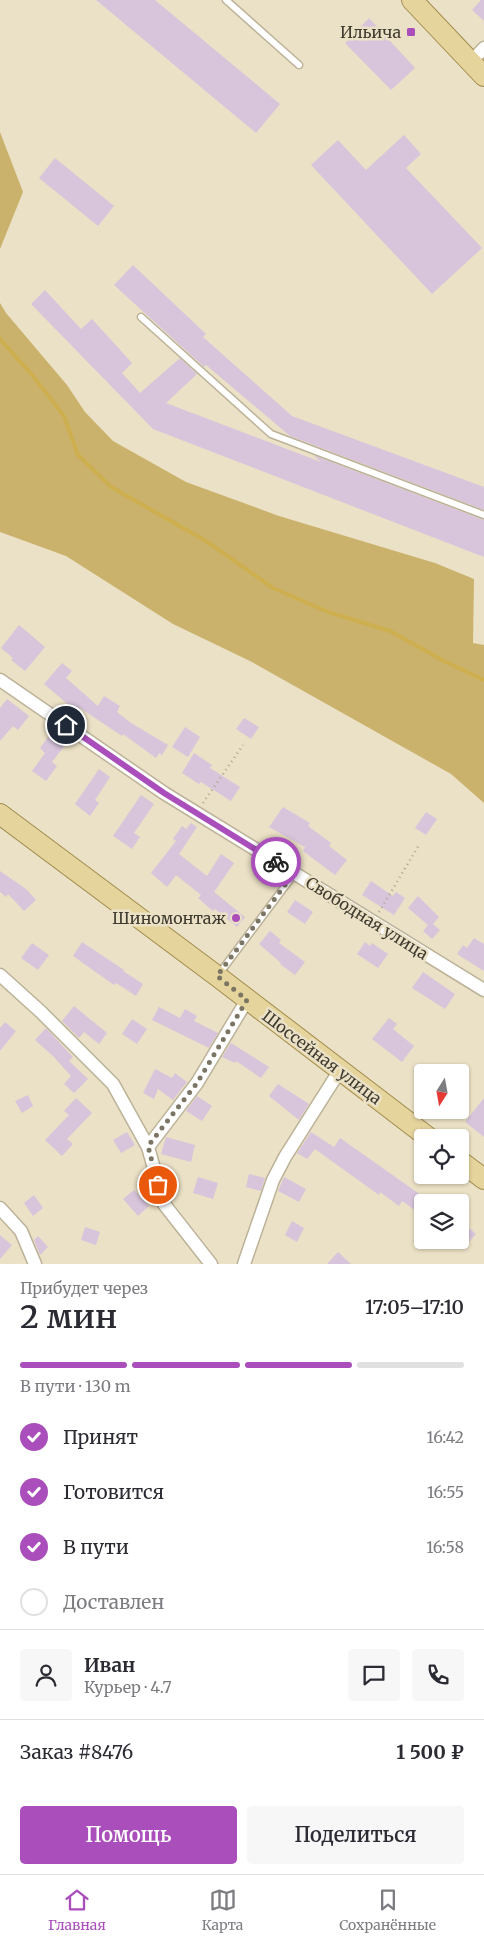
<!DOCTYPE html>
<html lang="ru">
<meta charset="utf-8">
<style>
:root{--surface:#fff;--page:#f7f7f7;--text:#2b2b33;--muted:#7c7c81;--line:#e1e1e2;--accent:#a94eba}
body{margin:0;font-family:Merriweather,serif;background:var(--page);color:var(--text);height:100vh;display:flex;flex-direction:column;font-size:19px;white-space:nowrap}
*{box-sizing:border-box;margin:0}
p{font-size:16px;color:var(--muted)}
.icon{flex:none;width:28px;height:28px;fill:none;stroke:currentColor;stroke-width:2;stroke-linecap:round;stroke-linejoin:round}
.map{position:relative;height:1264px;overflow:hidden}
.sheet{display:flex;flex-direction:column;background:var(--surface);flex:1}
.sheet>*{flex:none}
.needle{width:32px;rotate:191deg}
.buttons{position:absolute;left:414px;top:1064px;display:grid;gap:10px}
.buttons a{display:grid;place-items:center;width:55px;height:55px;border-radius:5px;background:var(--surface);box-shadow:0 1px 4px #0004;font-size:25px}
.pin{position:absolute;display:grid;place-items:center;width:42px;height:42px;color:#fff;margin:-21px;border:2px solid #fff;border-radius:50%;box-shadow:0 1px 5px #0007}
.courier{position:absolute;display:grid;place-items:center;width:50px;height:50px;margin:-25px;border:4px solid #a94eba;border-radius:50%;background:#fff;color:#222;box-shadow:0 1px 6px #0007}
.summary em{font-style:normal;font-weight:600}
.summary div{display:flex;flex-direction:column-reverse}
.summary{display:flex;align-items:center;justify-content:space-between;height:85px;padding:0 20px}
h1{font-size:32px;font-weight:600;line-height:38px}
.bar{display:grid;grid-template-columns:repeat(4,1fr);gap:8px 5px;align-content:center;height:60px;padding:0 20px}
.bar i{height:6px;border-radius:4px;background:var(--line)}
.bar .selected{background:var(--accent)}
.bar p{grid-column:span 4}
.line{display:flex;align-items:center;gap:12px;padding:0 20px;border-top:1px solid var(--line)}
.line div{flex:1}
.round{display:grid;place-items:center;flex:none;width:52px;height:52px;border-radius:5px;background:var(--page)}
ol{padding:0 20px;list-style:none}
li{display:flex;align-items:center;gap:15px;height:55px}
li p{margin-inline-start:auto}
li .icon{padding:5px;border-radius:50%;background:var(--accent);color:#fff;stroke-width:4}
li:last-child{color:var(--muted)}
li i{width:28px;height:28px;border:2px solid var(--line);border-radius:50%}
.button{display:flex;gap:10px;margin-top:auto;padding:10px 20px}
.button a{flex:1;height:58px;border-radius:5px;background:var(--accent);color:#fff;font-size:20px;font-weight:600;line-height:58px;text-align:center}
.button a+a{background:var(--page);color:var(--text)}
.dock{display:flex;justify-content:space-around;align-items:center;height:70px;border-top:1px solid var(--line);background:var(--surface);font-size:14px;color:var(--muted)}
.dock a{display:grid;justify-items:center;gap:2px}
.dock .selected{color:var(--accent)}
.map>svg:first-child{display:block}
</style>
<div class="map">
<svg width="484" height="1264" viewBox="0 0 484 1264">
<rect width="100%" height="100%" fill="#ebe1c6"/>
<g fill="#cbb26c">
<polygon points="0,132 23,192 0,249"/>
<polygon points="0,303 6,313 67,385 85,412 113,441 186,482 279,516 435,563 474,579 473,643 484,645 484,803 451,774 252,662 173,624 66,556 0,532"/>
</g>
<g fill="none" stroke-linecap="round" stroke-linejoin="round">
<polyline stroke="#ceaf4f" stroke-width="4" points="0,339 33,376 64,416 78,455 111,487 206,541 273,588 328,612 390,631 444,661 484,680"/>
</g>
<g fill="#d8c5dc">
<polygon points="96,0 155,0 280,104 256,133"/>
<polygon points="481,0 484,0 484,21 472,10"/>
<polygon points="369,18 415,68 391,90 345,43"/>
<polygon points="404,135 421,154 406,168 482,248 432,294 311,165 338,140 366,170"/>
<polygon points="55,158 114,206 98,226 39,178"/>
<polygon points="133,265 206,334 203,337 292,416 484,487 484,510 290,436 206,365 204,367 114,285"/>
<polygon points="45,290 81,329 92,319 132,363 122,373 140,393 180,358 197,374 166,403 321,462 313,455 484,520 484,557 153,429 31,304"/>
<polygon points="19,625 45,647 25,671 11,660 13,658 1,648"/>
<polygon points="62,663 72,671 66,678 98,706 104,696 120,706 117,712 131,723 168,745 162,755 159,753 156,758 123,734 122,736 80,708 77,712 44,684"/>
<polygon points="7,699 29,716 18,730 13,726 0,741 0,708"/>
<polygon points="244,718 259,727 251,739 236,729"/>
<polygon points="185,727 200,737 188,757 172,747"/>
<polygon points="51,733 66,744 52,762 57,766 46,781 32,771 45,753 40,748"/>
<polygon points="194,753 212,765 210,768 240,787 231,801 201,782 199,784 182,773"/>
<polygon points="99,769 110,777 95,800 99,803 90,816 75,804"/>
<polygon points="141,795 154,804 134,833 140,837 132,849 113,836"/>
<polygon points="283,807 310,823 308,826 331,843 329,846 347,860 335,875 303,851 305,847 269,827"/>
<polygon points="426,812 437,819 426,835 415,828"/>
<polygon points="191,823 197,827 179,854 207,876 221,854 234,863 214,892 245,917 237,927 215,909 213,911 198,898 201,895 176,875 167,887 151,873 176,841 173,839 182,826 186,829"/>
<polygon points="0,871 26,889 36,900 24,911 8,894 6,897 0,892"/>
<polygon points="371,881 393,896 396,892 405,898 394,915 362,895"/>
<polygon points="418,896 439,917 433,924 440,930 432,939 423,931 428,925 408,908"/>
<polygon points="295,900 313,912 305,924 287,912"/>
<polygon points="270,931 281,940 279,943 305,962 295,975 280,964 281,963 259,944"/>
<polygon points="474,938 484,944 484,971 457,954 463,945 467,948"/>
<polygon points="82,942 124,970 123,971 143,984 136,996 116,983 114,985 73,956"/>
<polygon points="365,942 370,946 372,943 388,954 378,968 357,954"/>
<polygon points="32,943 49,955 38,970 21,958"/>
<polygon points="423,972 455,994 445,1009 412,988"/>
<polygon points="74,1006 107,1033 99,1044 84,1032 79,1038 62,1021"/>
<polygon points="159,1007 180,1018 185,1009 197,1016 194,1021 218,1033 209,1048 152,1020"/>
<polygon points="389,1018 397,1024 393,1029 414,1046 402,1062 372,1039"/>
<polygon points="132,1019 147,1029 137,1044 122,1034"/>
<polygon points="5,1022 16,1031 0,1051 0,1028"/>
<polygon points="46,1028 73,1057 69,1061 88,1079 74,1093 64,1084 71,1076 53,1056 35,1040"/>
<polygon points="231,1043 269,1067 261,1078 236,1061 235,1063 222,1057"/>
<polygon points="155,1069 172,1078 175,1073 187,1082 173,1100 158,1089 154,1099 143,1093"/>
<polygon points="278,1084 309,1104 299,1120 269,1096"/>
<polygon points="28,1095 33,1106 22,1113 15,1101"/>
<polygon points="197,1096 212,1106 202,1121 186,1111"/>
<polygon points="76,1098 92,1113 67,1139 73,1144 62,1156 45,1140 69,1115 64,1111"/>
<polygon points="484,1098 484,1137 465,1122"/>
<polygon points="127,1132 135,1145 121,1153 113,1140"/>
<polygon points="311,1132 334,1147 340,1138 428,1200 427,1202 422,1202 422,1208 419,1213 402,1201 399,1206 380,1192 379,1195 315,1149 307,1159 297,1153"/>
<polygon points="166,1137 195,1145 191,1162 161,1154"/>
<polygon points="249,1174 265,1178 261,1191 246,1187"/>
<polygon points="198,1177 218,1183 213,1199 193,1193"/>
<polygon points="284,1177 306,1189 299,1202 278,1191"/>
<polygon points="134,1190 149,1206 138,1216 123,1199"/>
<polygon points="34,1195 43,1208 33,1216 24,1203"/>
<polygon points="292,1221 304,1228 297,1242 285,1235"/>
<polygon points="465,1225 476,1234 467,1244 460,1239 460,1231"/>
<polygon points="85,1227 100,1232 96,1245 81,1240"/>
<polygon points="0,1235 12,1245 0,1259"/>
<polygon points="38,1236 48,1247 40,1255 34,1240"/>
<polygon points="338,1252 351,1264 327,1264"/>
</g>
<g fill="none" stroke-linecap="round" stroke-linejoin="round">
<defs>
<g id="service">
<polyline points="226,0 299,65"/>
<polyline points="141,317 271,434 484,515"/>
<polyline points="219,974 295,873"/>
</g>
<g id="minor">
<polyline points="471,62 484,48"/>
<polyline points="0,680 164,793 484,990"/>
<polyline points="0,975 41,1012 113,1084 148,1147 164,1204 211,1264"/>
<polyline points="148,1147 197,1083 247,1000"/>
<polyline points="0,1208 21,1231 35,1264"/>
<polyline points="244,1264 273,1180 285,1157 340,1070"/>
</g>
<g id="primary">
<polyline points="412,0 484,76"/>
<polyline points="0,814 217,976 429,1138"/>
<polyline points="460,1161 484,1179"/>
</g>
</defs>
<use href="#service" stroke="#bbb298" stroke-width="9"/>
<use href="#minor" stroke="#bbb298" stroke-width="15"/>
<use href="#primary" stroke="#a18c4d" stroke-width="22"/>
<g stroke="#ada590" stroke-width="2.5" stroke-dasharray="1 4" stroke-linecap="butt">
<polyline points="203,803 243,745"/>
<polyline points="379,912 419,845"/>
</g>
<use href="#service" stroke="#fff" stroke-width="6"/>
<use href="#minor" stroke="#fff" stroke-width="12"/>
<use href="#primary" stroke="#e6d49d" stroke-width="20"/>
</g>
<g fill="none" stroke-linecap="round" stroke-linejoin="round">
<polyline stroke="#7b7564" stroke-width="5" stroke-dasharray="0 9" points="158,1185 148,1146 197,1083 247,1000 217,976 294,873 276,862"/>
<polyline stroke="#a94eba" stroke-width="6" points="66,725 164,793 276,862"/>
</g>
<g fill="#a94eba" stroke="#ebe1c6" stroke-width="2">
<rect x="406" y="27" width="10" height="10" rx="2.5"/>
<circle cx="236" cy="918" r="5"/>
</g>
<g text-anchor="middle" stroke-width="5" stroke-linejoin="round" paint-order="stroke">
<g font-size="16" fill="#3f3b30" stroke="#ebe1c6" text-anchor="end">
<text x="401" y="38">Ильича</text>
<text x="226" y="924">Шиномонтаж</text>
</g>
<g font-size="16" fill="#3f3b30" stroke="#ebe1c6">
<text transform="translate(367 918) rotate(32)" y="6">Свободная улица</text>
<text transform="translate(322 1057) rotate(37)" y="6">Шоссейная улица</text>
</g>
</g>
</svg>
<div class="buttons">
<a><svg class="needle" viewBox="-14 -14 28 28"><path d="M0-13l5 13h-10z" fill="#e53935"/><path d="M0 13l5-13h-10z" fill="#7c7c81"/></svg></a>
<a><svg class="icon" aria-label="locate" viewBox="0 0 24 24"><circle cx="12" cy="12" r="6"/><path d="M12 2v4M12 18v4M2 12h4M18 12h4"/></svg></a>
<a><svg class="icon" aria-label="layers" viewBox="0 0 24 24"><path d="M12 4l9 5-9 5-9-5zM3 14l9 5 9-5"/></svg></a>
</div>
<div class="pin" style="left:158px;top:1185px;background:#ea580c"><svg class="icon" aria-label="bag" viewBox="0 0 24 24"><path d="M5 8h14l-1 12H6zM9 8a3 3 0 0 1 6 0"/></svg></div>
<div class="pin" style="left:66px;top:725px;background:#1f2937"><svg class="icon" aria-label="home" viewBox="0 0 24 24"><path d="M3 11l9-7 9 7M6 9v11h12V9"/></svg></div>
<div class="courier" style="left:276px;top:862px"><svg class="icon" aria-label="bike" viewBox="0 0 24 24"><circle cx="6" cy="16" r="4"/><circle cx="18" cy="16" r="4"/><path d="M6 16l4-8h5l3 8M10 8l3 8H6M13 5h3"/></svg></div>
</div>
<section class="sheet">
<div class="summary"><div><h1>2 мин</h1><p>Прибудет через</p></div><em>17:05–17:10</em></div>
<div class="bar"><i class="selected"></i><i class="selected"></i><i class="selected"></i><i></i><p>В пути · 130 m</p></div>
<ol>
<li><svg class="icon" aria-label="check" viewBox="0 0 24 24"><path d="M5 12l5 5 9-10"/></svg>Принят<p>16:42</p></li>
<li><svg class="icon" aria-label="check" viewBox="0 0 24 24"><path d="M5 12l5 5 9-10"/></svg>Готовится<p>16:55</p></li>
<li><svg class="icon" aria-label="check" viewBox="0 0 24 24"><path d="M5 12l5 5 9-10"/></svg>В пути<p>16:58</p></li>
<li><i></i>Доставлен</li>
</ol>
<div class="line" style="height:90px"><a class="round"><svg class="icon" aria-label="person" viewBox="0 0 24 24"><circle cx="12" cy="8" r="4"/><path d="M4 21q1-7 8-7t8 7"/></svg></a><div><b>Иван</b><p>Курьер · 4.7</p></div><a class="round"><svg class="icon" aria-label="chat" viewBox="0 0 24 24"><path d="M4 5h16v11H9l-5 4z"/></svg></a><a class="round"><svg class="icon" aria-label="phone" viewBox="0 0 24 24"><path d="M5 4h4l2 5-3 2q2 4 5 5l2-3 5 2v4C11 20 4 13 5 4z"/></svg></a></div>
<div class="line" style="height:65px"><div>Заказ #8476</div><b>1 500 ₽</b></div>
<div class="button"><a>Помощь</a><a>Поделиться</a></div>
</section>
<nav class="dock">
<a class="selected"><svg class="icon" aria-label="home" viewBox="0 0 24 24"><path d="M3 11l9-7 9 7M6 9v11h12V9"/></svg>Главная</a>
<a><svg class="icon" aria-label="map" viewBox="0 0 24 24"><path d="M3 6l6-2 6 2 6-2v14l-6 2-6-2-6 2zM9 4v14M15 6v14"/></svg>Карта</a>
<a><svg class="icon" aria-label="saved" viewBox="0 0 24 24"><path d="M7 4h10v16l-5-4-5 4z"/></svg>Сохранённые</a>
</nav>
